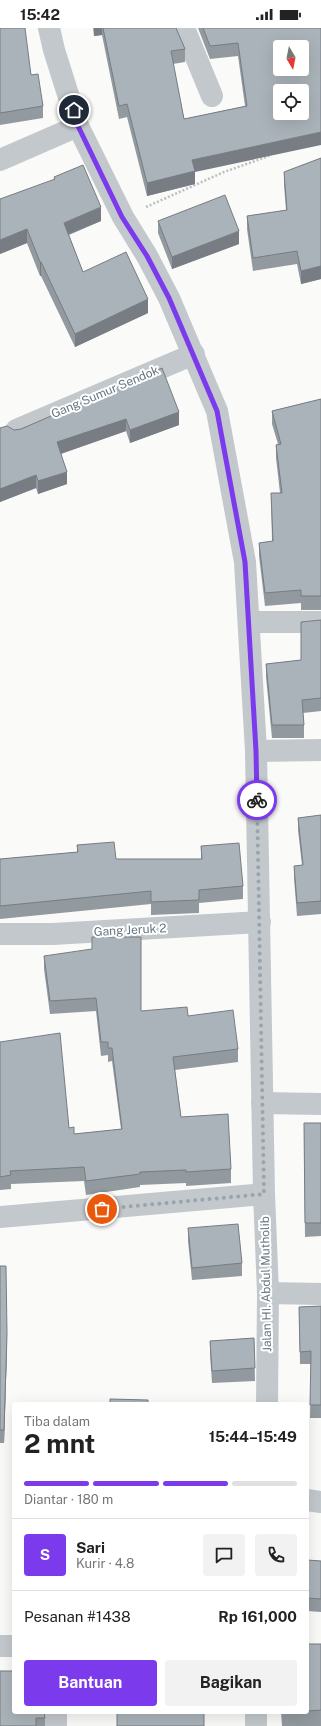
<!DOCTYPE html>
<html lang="id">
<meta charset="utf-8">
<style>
:root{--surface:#fff;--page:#f2f2f2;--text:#222;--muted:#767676;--line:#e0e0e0;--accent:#7c3aed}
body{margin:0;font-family:"Public Sans",sans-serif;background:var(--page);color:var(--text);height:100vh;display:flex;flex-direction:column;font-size:15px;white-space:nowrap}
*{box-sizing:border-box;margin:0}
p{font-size:13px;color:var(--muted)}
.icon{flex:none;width:22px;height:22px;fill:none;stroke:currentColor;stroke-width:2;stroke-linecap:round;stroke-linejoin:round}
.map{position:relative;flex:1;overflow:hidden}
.panel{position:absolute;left:12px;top:1374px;width:297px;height:312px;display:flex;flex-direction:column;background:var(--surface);border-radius:4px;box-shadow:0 4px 16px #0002}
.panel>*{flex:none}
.needle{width:26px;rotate:170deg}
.tools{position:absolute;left:273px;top:12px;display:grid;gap:8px}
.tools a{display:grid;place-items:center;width:36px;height:36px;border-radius:4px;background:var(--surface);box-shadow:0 4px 16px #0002;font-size:20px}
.pin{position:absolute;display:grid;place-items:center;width:34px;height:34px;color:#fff;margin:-17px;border:2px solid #fff;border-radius:50%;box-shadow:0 1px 4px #0007}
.courier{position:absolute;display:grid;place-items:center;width:40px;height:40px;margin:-20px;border:3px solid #7c3aed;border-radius:50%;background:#fff;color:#222;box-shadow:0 1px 5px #0007}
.summary em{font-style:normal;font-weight:700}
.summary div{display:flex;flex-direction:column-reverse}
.summary{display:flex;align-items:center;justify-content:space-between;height:68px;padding:0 12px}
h1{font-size:26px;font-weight:700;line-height:30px}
.bar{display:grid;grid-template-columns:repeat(4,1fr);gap:6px 4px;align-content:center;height:48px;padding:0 12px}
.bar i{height:5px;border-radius:3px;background:var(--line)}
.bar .selected{background:var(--accent)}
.bar p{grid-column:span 4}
.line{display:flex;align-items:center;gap:10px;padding:0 12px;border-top:1px solid var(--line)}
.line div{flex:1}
.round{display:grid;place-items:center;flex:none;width:42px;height:42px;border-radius:4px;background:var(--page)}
.action{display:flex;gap:8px;margin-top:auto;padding:8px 12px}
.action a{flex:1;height:46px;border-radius:4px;background:var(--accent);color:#fff;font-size:16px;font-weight:700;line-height:46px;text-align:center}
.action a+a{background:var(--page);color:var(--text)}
.status{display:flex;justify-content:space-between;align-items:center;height:28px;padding:0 20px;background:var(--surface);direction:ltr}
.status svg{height:11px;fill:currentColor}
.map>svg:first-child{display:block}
</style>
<div class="status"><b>15:42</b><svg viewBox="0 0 49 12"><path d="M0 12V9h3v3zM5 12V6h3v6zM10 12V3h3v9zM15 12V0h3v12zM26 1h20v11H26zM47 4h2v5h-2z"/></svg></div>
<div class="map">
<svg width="321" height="1698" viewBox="0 0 321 1698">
<rect width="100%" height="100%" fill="#fafaf8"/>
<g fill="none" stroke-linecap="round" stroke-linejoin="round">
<polyline stroke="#bbbfc2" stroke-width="2.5" stroke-dasharray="2 2" stroke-linecap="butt" points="146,179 224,144 269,128"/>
<g stroke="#c3c8cc" stroke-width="22">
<polyline points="184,0 212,68"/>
<polyline points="0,132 78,98"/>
<polyline points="16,402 194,326"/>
<polyline points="249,594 321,594"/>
<polyline points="256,723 321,722"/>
<polyline points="0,906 53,906 260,894"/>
<polyline points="262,1075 321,1076"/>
<polyline points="0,1189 264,1166"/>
<polyline points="268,1265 321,1266"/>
<polyline points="307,1472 321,1474"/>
<polyline points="0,1618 14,1618"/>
<polyline points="56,1698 56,1684"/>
</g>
<g stroke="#c3c8cc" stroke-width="22">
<polyline points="49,0 54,22 78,98 123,189 147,228 169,270 217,383 245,534 256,723 264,1166 268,1265 267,1376"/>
<polyline points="256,1698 256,1684"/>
</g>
</g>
<g fill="#929a9f">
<polygon points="0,0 31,47 43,78 43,90 0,97"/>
<polygon points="93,0 176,0 185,21 185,34 173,36 184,91 245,78 238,28 210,31 198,0 321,0 195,144 195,156 147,168 127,89 119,91 102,7 94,8"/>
<polygon points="321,130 321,251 301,256 297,236 253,243 247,201 247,188 286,182 284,157 284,144"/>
<polygon points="54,149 101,193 69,207 83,244 148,285 75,319 41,248 40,248 27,215 0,226 54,151"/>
<polygon points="158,193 239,216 172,241 158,205"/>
<polygon points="162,340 179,397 130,415 126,403 61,426 67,456 38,466 36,460 0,474 0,400 14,402 21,401"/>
<polygon points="321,371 321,582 301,582 301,575 265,578 259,528 259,515 272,513 271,465 280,465 276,430 276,417 278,416 272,396 272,383"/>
<polygon points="321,592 321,683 303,685 304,697 304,710 272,710 266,649 266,636 301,632"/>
<polygon points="321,787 321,886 297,888 294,850 294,838 302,837 298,802 298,790"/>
<polygon points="77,817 116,831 201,831 201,818 243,858 243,871 199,875 199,885 151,887 151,876 0,891 0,831 77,824"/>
<polygon points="44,928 141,983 188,988 238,1021 238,1034 175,1042 181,1089 231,1141 231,1155 186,1158 186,1155 140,1157 140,1159 86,1167 84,1153 11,1156 11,1161 0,1162 0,1014 74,1106 121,1101 112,1033 108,1034 108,1027 101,1028 96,983 50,986 44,941"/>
<polygon points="304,1095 321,1095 321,1208 305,1209"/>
<polygon points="188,1200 242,1235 242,1248 192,1252 188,1213"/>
<polygon points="0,1238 7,1319 4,1415 0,1415"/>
<polygon points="321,1278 321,1390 310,1390 311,1336 300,1336 299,1279"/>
<polygon points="254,1310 255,1353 212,1355 210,1326 210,1313"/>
<polygon points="13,1386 14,1386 14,1415 13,1400"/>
<polygon points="307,1532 321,1533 321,1584 307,1583"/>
<polygon points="307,1616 321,1616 321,1698 282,1698 281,1684 307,1684"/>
<polygon points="0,1643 45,1690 45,1698 0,1698"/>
</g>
<g fill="#777d82">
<polygon points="94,0 102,0 102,7 94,8"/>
<polygon points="321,104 321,117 195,144 195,156 147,168 147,155 192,132"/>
<polygon points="101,179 101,193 64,208 64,195"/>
<polygon points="27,201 27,215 0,226 0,212"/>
<polygon points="239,203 239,216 172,241 172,229"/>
<rect x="40" y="234" width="1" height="14"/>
<polygon points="321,238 321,251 301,256 301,243"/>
<polygon points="148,271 148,285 75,319 75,306"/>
<polygon points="179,384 179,397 130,415 130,402"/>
<polygon points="126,391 126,403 57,427 57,414"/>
<polygon points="67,444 67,456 38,466 38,453"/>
<polygon points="36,447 36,460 0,474 0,461"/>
<polygon points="7,1306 7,1319 4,1415 4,1402"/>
</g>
<g fill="#aab3b9" stroke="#777d82" fill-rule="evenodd">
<polygon points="0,0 25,0 31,47 38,46 43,78 0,85"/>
<path d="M 103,0 L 176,0 L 185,21 L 171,23 L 184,91 L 247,78 L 238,15 L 210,18 L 203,0 L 321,0 L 321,104 L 192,132 L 195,143 L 147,155 L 127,76 L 119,78 ZM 280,19 L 302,19 L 302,41 L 280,41 ZM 280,63 L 302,63 L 302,85 L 280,85 Z"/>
<polygon points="321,130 321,238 301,243 297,223 253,230 247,188 287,182 284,144"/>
<polygon points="83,137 101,179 64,195 83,244 126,224 148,271 75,306 41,234 40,234 27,201 0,212 0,171 55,151 54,149"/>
<polygon points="225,167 239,203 172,229 158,193"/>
<polygon points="162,340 179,384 130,402 126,391 57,414 67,444 38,453 36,447 0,461 0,400 7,398 14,402 21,401"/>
<polygon points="321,371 321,568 301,568 301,562 265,565 259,515 273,513 271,465 282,465 276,417 281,416 272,383"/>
<polygon points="321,592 321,670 302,672 304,697 272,697 266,636 301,632 301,594"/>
<polygon points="321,787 321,873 297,875 294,838 303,837 298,790"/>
<polygon points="114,814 116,831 202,831 201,818 239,815 243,858 199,862 199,872 151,874 151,863 0,878 0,831 78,824 77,817"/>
<polygon points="92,909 141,909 141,983 187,979 188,988 233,982 238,1021 173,1029 181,1089 228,1086 231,1141 186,1144 186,1142 140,1144 140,1146 86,1153 84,1139 10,1143 11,1147 0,1149 0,1014 60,1005 69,1100 74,1099 74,1106 122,1101 112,1020 108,1020 108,1014 101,1014 96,970 50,973 44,928 92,921"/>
<polygon points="304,1095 321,1095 321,1195 305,1195"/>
<polygon points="238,1196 242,1235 192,1240 188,1200"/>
<polygon points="0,1238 6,1238 7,1306 4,1402 0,1402"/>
<polygon points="321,1278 321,1377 310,1377 311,1323 300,1324 299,1279"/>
<polygon points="254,1310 255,1340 212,1343 210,1313"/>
<polygon points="110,1371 148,1372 148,1376 110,1376"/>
<polygon points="13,1386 14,1386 14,1401"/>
<polygon points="307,1532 321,1533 321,1571 307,1570"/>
<polygon points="307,1616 321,1616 321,1682 307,1683"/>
<polygon points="0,1643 14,1643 14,1684 44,1684 45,1690 36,1690 36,1698 0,1698"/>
<rect x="117" y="1684" width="87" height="14"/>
</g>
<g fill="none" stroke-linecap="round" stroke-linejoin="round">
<polyline stroke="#99a4ac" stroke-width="4" stroke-dasharray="0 7.2" points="102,1181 264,1166 257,772"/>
<polyline stroke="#7c3aed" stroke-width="5" points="74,82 78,98 122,189 147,228 169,270 217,383 245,534 256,723 257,772"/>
</g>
<g text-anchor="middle" stroke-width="4" stroke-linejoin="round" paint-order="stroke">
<g font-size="12" fill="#657683" stroke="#fff">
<text transform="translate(105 364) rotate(-23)" y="4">Gang Sumur Sendok</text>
<text transform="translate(130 902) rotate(-3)" y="4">Gang Jeruk 2</text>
<text transform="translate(266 1256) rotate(-91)" y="4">Jalan HI. Abdul Mutholib</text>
</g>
</g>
</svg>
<div class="tools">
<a><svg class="needle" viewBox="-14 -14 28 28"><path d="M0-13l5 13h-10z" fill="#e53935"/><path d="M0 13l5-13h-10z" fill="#767676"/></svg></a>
<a><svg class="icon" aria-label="locate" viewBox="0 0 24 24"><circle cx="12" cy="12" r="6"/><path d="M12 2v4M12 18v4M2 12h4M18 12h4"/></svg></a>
</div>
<div class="pin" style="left:102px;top:1181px;background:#ea580c"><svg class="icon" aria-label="bag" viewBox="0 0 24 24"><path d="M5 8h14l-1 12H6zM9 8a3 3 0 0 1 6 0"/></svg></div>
<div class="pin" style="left:74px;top:82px;background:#1f2937"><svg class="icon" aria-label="home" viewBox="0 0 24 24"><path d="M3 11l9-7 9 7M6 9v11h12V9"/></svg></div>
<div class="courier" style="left:257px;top:772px"><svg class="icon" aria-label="bike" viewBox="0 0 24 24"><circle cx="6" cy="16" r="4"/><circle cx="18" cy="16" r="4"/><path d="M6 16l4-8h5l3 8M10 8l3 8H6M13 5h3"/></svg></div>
<section class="panel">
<div class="summary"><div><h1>2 mnt</h1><p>Tiba dalam</p></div><em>15:44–15:49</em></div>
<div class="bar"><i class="selected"></i><i class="selected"></i><i class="selected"></i><i></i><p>Diantar · 180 m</p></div>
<div class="line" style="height:72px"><b class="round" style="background:var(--accent);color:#fff">S</b><div><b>Sari</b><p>Kurir · 4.8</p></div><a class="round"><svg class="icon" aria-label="chat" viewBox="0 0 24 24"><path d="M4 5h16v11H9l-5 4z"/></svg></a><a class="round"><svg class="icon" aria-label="phone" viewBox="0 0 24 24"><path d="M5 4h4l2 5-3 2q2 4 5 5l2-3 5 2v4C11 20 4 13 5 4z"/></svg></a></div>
<div class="line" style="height:52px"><div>Pesanan #1438</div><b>Rp 161,000</b></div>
<div class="action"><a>Bantuan</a><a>Bagikan</a></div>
</section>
</div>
